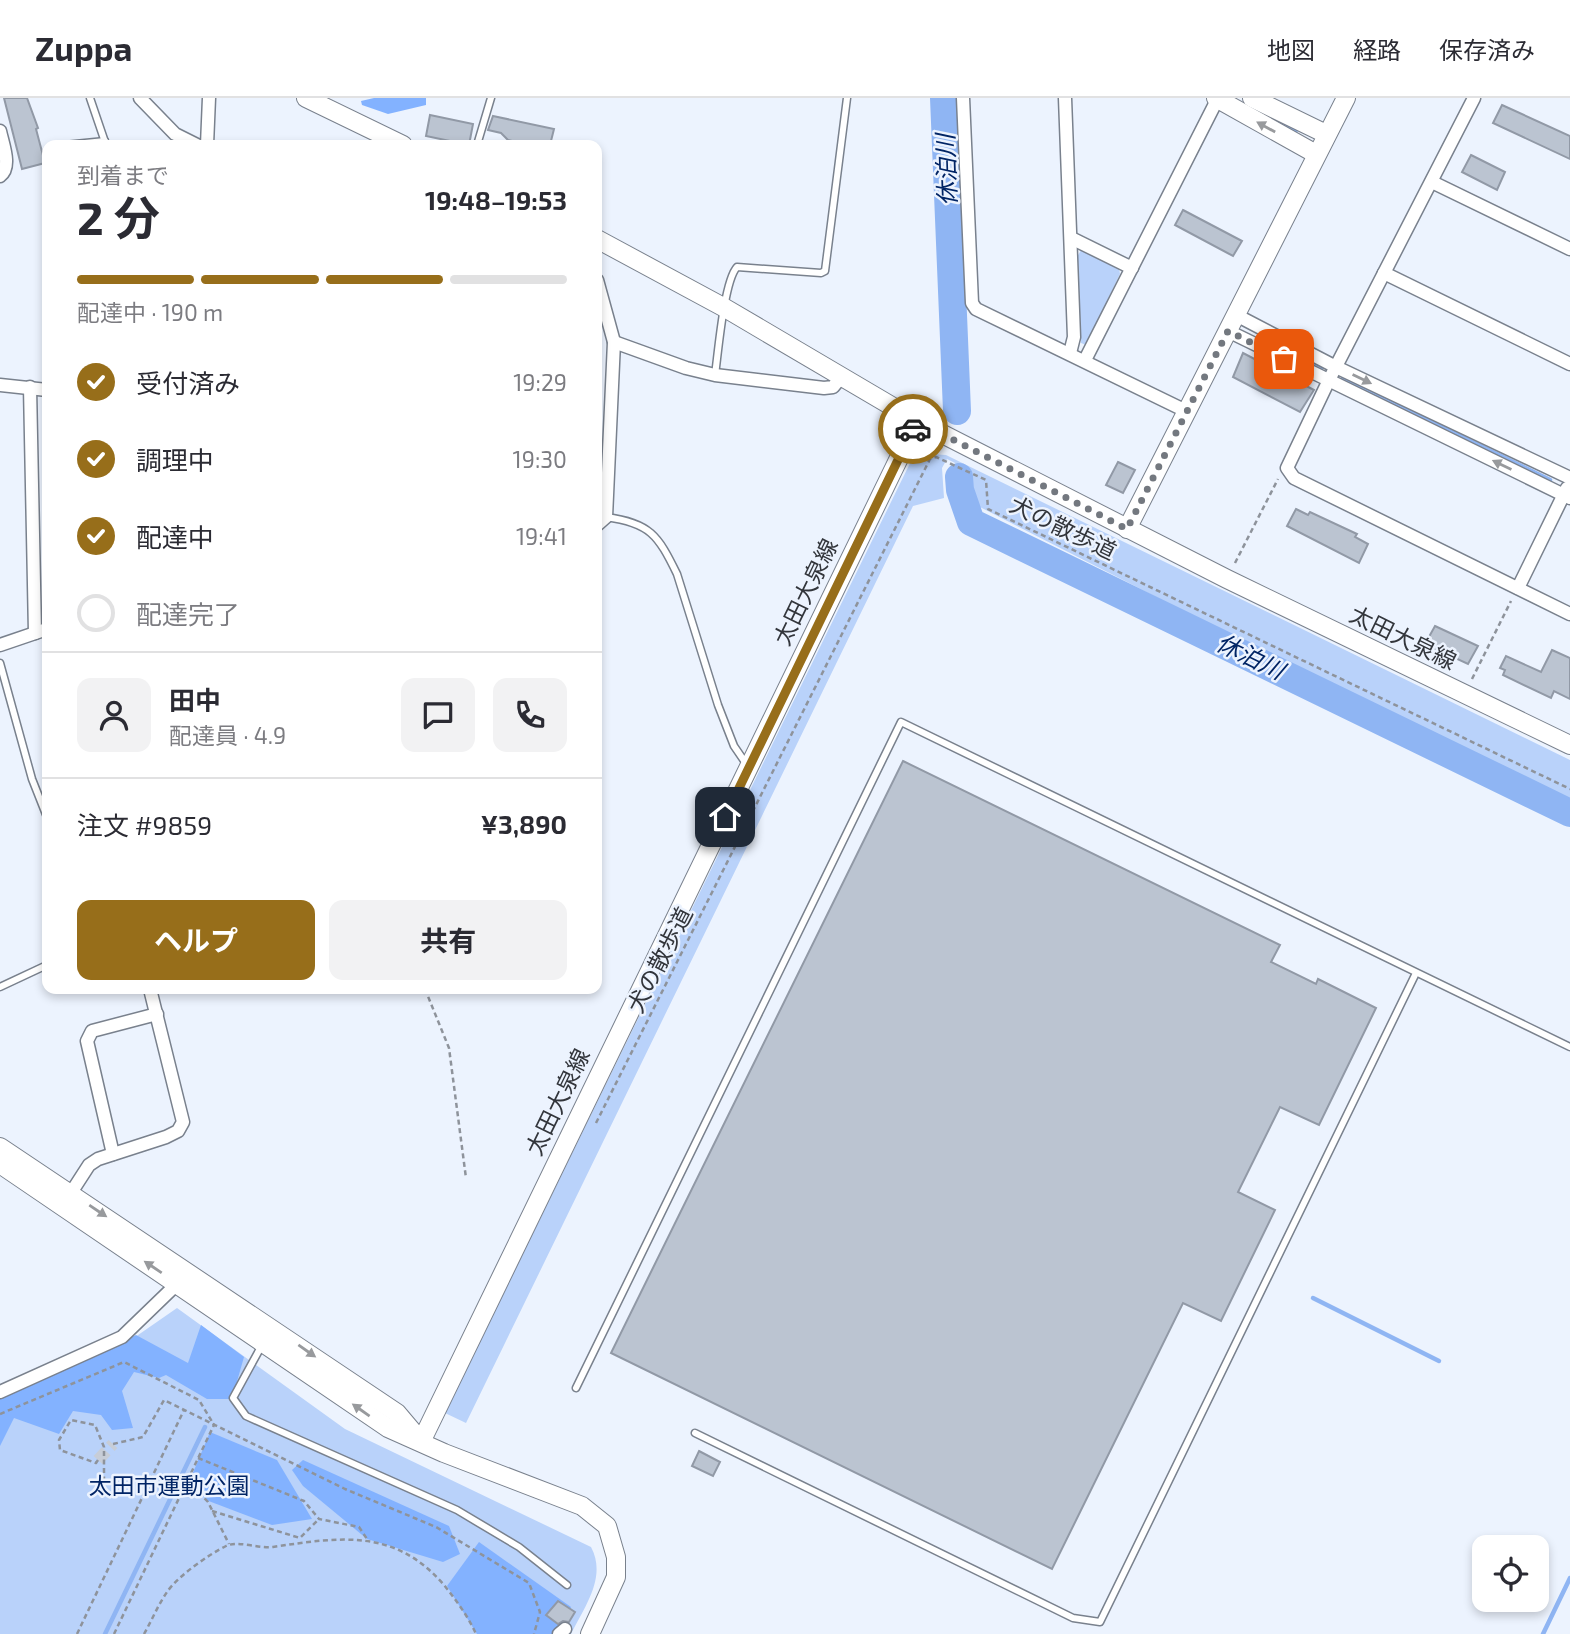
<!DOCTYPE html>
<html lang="ja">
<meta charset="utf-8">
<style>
:root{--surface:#fff;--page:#f2f2f3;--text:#2b2b33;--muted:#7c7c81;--line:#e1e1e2;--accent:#976e1a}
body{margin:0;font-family:"Exo 2","Noto Sans JP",sans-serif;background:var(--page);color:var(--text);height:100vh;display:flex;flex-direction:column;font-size:26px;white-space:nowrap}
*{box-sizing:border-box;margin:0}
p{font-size:23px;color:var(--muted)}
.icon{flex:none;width:38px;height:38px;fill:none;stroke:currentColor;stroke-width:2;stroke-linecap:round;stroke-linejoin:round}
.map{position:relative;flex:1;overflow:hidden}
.sheet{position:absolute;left:42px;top:42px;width:560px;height:854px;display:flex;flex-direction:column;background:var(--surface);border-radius:14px;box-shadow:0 4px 10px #0003}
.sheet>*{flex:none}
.tools{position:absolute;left:1472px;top:1437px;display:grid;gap:14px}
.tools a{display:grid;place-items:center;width:77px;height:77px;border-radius:14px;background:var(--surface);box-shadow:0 4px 10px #0003;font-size:35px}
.pin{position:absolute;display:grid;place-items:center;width:60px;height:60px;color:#fff;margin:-30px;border-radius:14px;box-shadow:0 4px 10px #0006}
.courier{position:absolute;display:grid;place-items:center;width:70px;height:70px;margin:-35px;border:5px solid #976e1a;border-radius:50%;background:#fff;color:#222;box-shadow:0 2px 9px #0007}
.headline em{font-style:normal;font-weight:700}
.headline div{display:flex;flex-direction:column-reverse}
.headline{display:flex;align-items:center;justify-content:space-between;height:119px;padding:0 35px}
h1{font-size:46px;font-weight:700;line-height:52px}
.bar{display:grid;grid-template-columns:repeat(4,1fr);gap:10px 7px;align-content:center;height:84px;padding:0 35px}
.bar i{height:9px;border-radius:5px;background:var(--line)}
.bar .selected{background:var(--accent)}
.bar p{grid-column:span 4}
.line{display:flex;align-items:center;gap:18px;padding:0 35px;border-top:2px solid var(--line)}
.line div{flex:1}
.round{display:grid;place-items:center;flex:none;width:74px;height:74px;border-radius:14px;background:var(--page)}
ol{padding:0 35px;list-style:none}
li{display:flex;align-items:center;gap:21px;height:77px}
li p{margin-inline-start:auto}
li .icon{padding:7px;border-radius:50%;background:var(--accent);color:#fff;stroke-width:4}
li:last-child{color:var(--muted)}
li i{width:38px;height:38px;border:4px solid var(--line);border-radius:50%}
.cta{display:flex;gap:14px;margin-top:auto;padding:14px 35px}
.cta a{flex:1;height:80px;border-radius:14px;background:var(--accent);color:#fff;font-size:28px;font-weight:700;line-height:80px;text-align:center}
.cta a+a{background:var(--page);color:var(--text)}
header{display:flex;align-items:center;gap:42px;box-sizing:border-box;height:98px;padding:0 35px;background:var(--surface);border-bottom:2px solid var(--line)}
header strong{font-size:33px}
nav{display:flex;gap:38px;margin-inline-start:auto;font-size:24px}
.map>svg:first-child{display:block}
</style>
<header>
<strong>Zuppa</strong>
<nav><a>地図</a><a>経路</a><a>保存済み</a></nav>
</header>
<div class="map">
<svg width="1570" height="1536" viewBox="0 0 1570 1536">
<rect width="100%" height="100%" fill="#ecf3fe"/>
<g fill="#b9d2fa">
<polygon points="1081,152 1119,170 1120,176 1086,247 1081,245 1077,159"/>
<polygon points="915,355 946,357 1570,662 1570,706 1441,644 976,407 965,370 947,361 942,370 944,400 913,408 466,1325 445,1315"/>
<path d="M 177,1210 L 345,1331 L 591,1449 C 607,1479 585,1508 571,1536 L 0,1536 L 0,1300 L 128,1244 Z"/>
</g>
<g fill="#83b2ff">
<polygon points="374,0 426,0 426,7 388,16 362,7 361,3"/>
<polygon points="201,1227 244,1259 232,1301 207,1301 166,1277 159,1280 134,1274 122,1293 133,1330 112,1332 101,1317 73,1313 59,1336 14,1320 0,1348 0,1298 136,1237 188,1265"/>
<polygon points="210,1334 277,1362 312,1421 272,1427 206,1402 190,1382"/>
<polygon points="303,1362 449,1428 460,1456 443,1464 367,1441 303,1388 292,1372"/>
<polygon points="479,1444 571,1509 559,1536 477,1536 447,1488"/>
</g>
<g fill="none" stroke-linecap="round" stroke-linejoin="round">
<g stroke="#8fb5f3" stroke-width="4.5">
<polyline points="1256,13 1296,32"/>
<polyline points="1263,240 1321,270"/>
<polyline points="1343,281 1550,382"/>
<polyline points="1313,1200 1439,1263"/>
<polyline points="105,1536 205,1329"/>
<polyline points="1543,1536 1570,1480"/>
</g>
<g stroke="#8fb5f3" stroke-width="28">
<polyline points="944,0 957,313"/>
<polyline points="959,379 960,392 971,424 1570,715"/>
</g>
</g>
<g fill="#bbc4d1" stroke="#9199a6" stroke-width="2">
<polygon points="4,0 27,0 38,30 36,31 45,65 22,71"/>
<polygon points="1502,7 1570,38 1570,61 1493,25"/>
<polygon points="430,17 473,26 469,47 426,38"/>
<polygon points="493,18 554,31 550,47 528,47 508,42 501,35 488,32"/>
<polygon points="1471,57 1505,74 1497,92 1462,74"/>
<polygon points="1183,112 1242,143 1233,158 1175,127"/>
<polygon points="1243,255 1314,292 1300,314 1233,279"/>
<polygon points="1118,364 1135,372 1123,395 1106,387"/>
<polygon points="1296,411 1308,417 1310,414 1357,436 1355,439 1368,446 1359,465 1287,428"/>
<polygon points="1435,528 1478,548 1468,566 1425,546"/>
<polygon points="1552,552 1570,560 1570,601 1554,593 1551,600 1503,577 1505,572 1500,570 1506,558 1541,574"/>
<polygon points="903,663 1280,847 1271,864 1316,886 1318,881 1376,910 1319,1027 1280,1009 1238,1094 1275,1112 1221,1223 1183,1205 1052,1471 611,1255"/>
<polygon points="699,1353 720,1364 713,1378 692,1368"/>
<polygon points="558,1503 575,1514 569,1524 563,1523 558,1526 546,1517"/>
</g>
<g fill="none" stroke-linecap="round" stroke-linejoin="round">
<polyline stroke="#c7cdd7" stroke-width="12" stroke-dasharray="12 6" stroke-linecap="butt" points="98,1362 113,1346"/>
<defs>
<g id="lane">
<polyline points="90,0 106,47"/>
<polyline points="65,47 105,43"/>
<polyline points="477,47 491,0"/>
<path d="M 715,277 C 718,256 724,183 737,169 L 821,175 L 825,173 L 847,0"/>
<path d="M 606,419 C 650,425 658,437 677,476 L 718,607 L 734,648 L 747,667"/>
<polyline points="0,565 32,681 47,719"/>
<polyline points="0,889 47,867"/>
<polyline points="262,1247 233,1300 246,1318 457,1412 519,1449 567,1487"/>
<polyline points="576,1290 901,624 1570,949"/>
<polyline points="695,1335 1073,1520 1100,1524 1416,875"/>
</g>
<g id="street">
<polyline points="140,0 175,36 197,47"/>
<polyline points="963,0 972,205 976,211 1186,313"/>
<polyline points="1065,0 1074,239 1070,255"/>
<polyline points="1474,0 1328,284 1287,370 1294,380 1570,516"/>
<path d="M 0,33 C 3,47 12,69 0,78"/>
<polyline points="207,47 209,0"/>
<polyline points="1432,84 1570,151"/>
<polyline points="1071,140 1132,170"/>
<polyline points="1384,175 1570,266"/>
<polyline points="597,182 614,244 606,419 597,427"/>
<polyline points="1236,217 1336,269 1570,380"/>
<polyline points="1228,233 1570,400"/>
<polyline points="614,244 686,270 715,277 824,290 833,289 842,278"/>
<polyline points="1085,262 1218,0"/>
<polyline points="0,287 47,292"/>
<polyline points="30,289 35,535"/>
<polyline points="1518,490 1567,390"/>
<polyline points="0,547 47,531"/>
<polyline points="113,1056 87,943 92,933 157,916"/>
<polyline points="67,1101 89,1067 98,1061 166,1039 178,1033 183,1024 150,891"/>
<polyline points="0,1294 122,1239 180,1183"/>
<polyline points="559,1536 565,1531"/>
</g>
<g id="secondary">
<polyline points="306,0 403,47"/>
<polyline points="1216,0 1316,56"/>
<polyline points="1252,0 1326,36"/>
<polyline points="597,141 725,210 917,323 1227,481 1570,647"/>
<polyline points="1127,431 1346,0"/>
<polyline points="0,1049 397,1315 419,1341"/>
<polyline points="0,1066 388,1330 444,1355 582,1408 607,1428 616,1459 616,1479 590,1536"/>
<polyline points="421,1344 917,323"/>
</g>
</defs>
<use href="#lane" stroke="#79818d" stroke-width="9"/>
<use href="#street" stroke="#79818d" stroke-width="15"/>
<use href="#secondary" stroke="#79818d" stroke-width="20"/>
<g stroke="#8e939b" stroke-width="2.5" stroke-dasharray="5 3.5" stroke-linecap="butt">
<polyline points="1235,465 1278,381"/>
<polyline points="1472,581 1511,503"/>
<polyline points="425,891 449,950 466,1080"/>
<polyline points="596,1025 930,361 936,359 986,382 988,411 1570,691"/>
<polyline points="0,1316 124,1264 199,1302 214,1327"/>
<polyline points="113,1346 143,1339 164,1302 345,1391 436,1429 529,1485 540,1514 534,1536"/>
<polyline points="198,1360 304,1403 319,1421 359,1429 367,1441"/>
<polyline points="98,1362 96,1365 60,1352 59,1342 71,1322 95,1327 104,1349 104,1384"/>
<polyline points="187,1382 208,1404 229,1446"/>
<polyline points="212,1413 300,1440 319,1421"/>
<polyline points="77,1536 184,1312"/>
<polyline points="114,1536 214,1327"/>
<path d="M 144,1536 C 152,1522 158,1507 167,1494 C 178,1478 208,1457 226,1448 C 238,1442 259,1451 273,1449 C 340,1439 395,1430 444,1487 C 456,1502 468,1518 476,1536"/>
</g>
<use href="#lane" stroke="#fff" stroke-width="6"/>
<use href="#street" stroke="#fff" stroke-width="12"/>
<use href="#secondary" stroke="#fff" stroke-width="18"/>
</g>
<defs><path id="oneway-solid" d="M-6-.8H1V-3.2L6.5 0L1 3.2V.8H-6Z" transform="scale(1.75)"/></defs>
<g fill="#989a9d">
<use href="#oneway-solid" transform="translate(1266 29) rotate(-151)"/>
<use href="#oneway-solid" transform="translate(1362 281) rotate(26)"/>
<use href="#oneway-solid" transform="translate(1502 367) rotate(-154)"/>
<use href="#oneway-solid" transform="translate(98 1113) rotate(34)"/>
<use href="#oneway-solid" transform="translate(153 1169) rotate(-146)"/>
<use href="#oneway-solid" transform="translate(307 1253) rotate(35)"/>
<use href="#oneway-solid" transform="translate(361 1312) rotate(-145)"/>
</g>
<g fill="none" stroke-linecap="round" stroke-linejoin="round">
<polyline stroke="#73787f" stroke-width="7" stroke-dasharray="0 12.6" points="913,331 917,323 1127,431 1228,233 1284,261"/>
<polyline stroke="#976e1a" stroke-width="9" points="725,719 913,331"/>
</g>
<g text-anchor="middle" stroke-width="5" stroke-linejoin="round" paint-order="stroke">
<g font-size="23" fill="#32353b" stroke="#ecf3fe">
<text transform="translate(1063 430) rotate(26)" y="8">犬の散歩道</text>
<text transform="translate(806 494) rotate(-64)" y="8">太田大泉線</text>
<text transform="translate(1403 540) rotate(26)" y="8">太田大泉線</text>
<text transform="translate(660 862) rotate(-63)" y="8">犬の散歩道</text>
<text transform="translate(558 1004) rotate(-64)" y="8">太田大泉線</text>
</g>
<g font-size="23" fill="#002465" stroke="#ecf3fe">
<text x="169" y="1396">太田市運動公園</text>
</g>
<g font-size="24" font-style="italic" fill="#002465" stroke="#ecf3fe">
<text transform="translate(947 72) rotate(-92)" y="8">休泊川</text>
<text transform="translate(1250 559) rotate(26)" y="8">休泊川</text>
</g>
</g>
</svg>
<div class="tools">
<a><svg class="icon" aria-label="locate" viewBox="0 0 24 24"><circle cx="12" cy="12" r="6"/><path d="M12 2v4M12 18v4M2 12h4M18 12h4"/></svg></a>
</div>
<div class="pin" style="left:1284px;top:261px;background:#ea580c"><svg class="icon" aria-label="bag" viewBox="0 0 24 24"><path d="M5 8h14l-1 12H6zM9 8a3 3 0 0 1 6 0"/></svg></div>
<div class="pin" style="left:725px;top:719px;background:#1f2937"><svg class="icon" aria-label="home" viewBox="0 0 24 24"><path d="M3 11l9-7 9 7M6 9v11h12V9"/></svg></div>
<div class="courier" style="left:913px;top:331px"><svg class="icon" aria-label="car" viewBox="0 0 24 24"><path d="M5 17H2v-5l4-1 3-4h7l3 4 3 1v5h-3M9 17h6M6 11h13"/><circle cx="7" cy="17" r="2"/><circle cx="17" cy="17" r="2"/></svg></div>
<section class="sheet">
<div class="headline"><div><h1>2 分</h1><p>到着まで</p></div><em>19:48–19:53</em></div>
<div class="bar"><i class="selected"></i><i class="selected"></i><i class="selected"></i><i></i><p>配達中 · 190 m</p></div>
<ol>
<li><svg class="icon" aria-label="check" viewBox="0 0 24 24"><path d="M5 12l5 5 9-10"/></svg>受付済み<p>19:29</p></li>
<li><svg class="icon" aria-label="check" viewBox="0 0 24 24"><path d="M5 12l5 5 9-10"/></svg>調理中<p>19:30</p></li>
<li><svg class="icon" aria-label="check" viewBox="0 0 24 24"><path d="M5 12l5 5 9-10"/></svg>配達中<p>19:41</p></li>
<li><i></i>配達完了</li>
</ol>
<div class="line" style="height:126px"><a class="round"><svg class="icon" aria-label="person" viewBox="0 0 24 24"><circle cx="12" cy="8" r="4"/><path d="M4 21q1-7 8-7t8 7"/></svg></a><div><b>田中</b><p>配達員 · 4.9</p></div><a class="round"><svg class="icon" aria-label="chat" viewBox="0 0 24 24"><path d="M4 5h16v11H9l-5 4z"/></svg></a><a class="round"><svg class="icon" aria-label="phone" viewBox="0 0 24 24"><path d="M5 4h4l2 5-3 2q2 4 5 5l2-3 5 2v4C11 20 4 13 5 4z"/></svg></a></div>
<div class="line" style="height:91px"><div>注文 #9859</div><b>¥3,890</b></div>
<div class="cta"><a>ヘルプ</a><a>共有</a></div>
</section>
</div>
